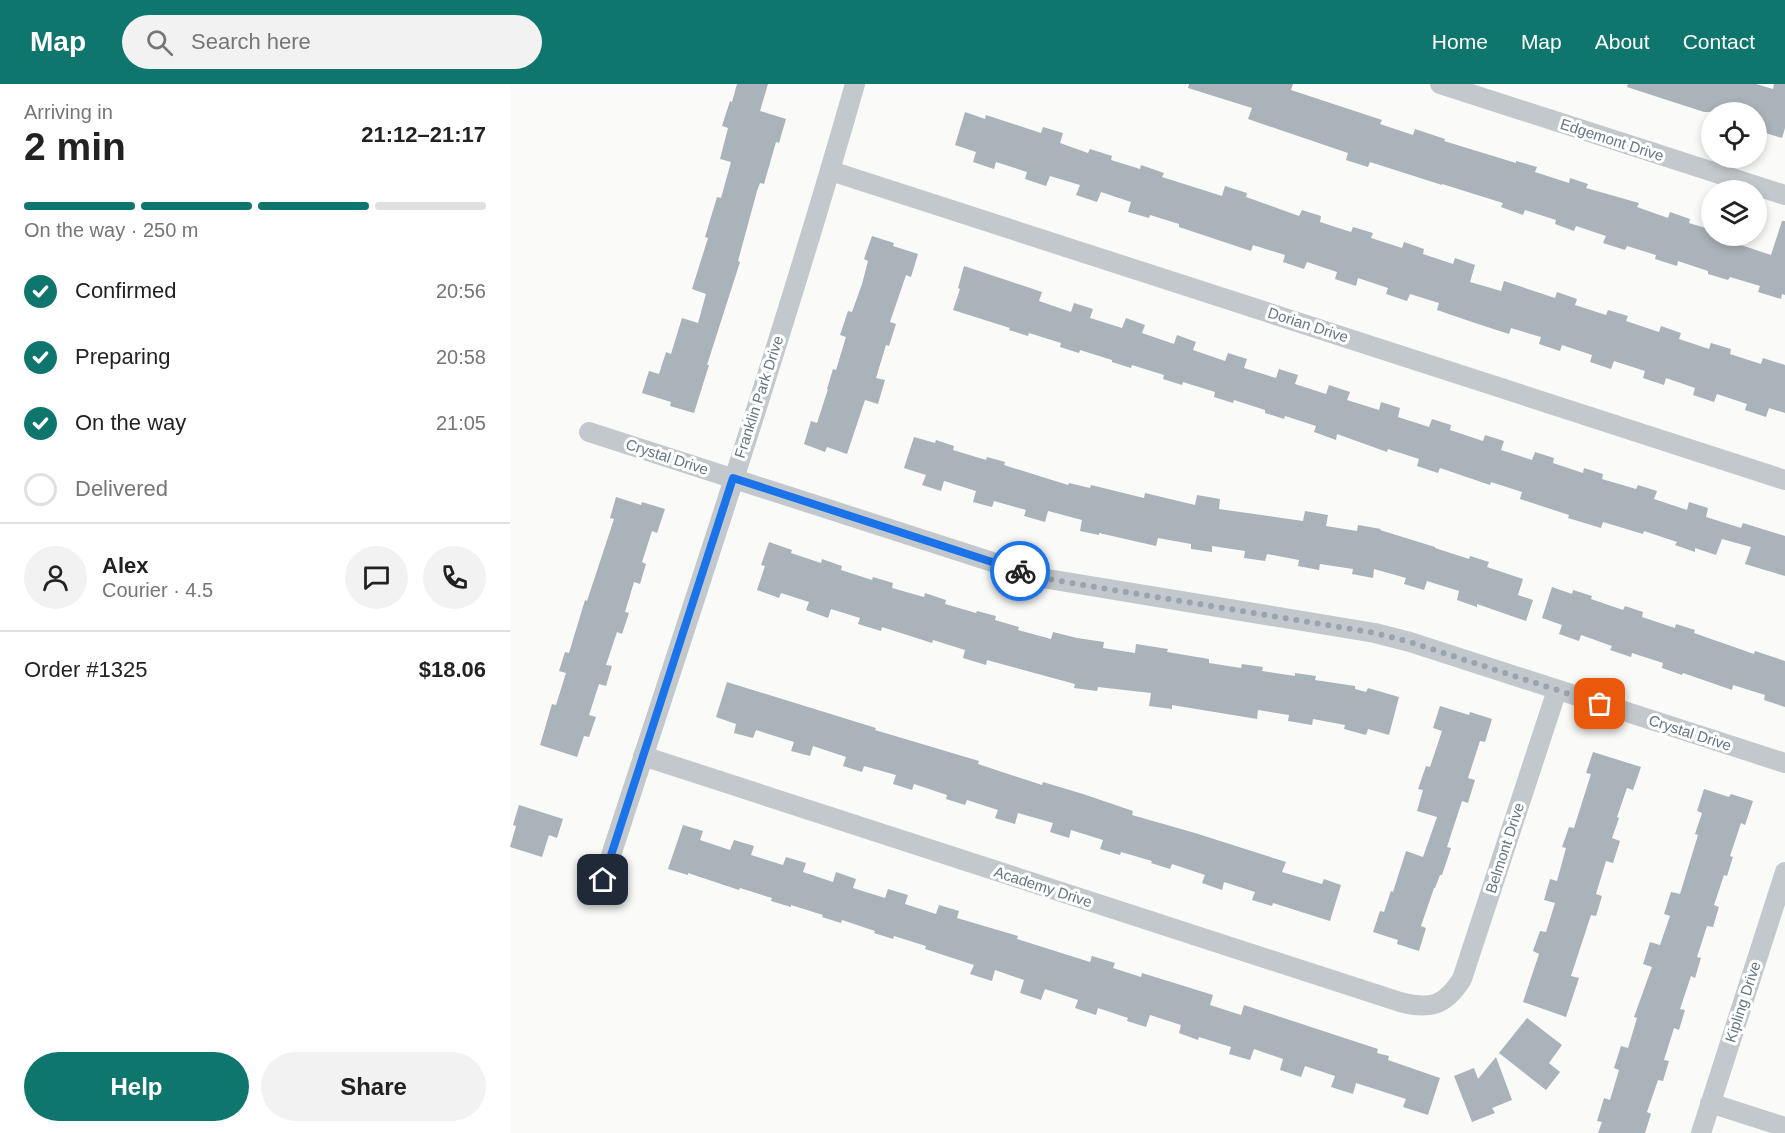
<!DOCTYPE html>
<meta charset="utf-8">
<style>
:root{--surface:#fff;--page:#f2f2f2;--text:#222;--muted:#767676;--line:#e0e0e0;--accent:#0f766e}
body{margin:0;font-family:Arial,sans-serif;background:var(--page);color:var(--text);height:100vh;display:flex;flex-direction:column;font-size:22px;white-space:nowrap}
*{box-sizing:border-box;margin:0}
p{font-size:20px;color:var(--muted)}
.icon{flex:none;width:33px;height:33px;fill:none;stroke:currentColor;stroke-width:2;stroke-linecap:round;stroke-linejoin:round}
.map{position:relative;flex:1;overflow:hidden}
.drawer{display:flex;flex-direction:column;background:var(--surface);width:510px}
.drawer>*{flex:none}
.controls{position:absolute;left:1191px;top:18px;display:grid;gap:12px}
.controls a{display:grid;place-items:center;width:66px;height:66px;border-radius:50%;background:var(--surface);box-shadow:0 3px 9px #0003;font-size:30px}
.pin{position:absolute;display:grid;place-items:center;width:51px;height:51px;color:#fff;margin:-26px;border-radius:12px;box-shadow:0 3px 9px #0006}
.courier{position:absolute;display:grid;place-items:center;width:60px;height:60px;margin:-30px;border:4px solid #1a73e8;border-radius:50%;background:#fff;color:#222;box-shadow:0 2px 8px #0007}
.head em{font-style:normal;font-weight:700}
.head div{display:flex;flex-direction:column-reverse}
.head{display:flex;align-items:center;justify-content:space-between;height:102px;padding:0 24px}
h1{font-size:39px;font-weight:700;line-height:45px}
.bar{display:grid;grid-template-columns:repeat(4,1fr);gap:9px 6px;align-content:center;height:72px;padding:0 24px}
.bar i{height:8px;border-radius:4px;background:var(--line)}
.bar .active{background:var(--accent)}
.bar p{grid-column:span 4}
.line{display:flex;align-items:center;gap:15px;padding:0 24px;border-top:2px solid var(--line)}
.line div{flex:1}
.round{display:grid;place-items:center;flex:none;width:63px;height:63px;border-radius:32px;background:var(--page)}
ol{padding:0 24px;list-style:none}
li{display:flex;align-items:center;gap:18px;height:66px}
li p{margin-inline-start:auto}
li .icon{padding:6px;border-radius:50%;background:var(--accent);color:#fff;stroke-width:4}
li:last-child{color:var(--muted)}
li i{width:33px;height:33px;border:3px solid var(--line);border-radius:50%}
.cta{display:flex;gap:12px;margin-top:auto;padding:12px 24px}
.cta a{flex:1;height:69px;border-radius:36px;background:var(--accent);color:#fff;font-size:24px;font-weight:700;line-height:69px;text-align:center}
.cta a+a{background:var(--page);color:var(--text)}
header{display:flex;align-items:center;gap:36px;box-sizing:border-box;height:84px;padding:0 30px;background:var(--accent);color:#fff}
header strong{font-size:28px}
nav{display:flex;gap:33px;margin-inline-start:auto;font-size:21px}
.search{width:420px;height:54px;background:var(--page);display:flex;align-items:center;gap:15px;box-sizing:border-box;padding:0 21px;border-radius:33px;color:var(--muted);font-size:22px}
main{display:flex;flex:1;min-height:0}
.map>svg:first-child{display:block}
</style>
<header>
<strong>Map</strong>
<div class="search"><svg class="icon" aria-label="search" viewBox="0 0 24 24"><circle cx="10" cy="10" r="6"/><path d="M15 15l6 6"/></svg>Search here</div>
<nav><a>Home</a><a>Map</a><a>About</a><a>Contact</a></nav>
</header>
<main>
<section class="drawer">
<div class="head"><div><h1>2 min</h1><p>Arriving in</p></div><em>21:12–21:17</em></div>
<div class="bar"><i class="active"></i><i class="active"></i><i class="active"></i><i></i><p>On the way · 250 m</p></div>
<ol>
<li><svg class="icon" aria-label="check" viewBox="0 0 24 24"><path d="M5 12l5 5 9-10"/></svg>Confirmed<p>20:56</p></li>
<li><svg class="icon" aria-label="check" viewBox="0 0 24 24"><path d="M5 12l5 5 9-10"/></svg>Preparing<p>20:58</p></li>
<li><svg class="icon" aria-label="check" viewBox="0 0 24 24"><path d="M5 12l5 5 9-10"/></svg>On the way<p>21:05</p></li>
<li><i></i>Delivered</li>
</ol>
<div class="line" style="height:108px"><a class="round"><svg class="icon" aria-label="person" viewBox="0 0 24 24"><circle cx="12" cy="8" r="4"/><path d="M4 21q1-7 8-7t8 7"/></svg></a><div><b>Alex</b><p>Courier · 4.5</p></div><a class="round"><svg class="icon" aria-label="chat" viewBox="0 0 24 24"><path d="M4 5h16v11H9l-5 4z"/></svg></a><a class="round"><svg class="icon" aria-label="phone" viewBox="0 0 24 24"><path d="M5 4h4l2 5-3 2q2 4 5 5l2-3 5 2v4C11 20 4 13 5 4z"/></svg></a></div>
<div class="line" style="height:78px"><div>Order #1325</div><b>$18.06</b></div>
<div class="cta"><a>Help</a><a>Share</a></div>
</section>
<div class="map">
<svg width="1275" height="1049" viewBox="0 0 1275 1049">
<rect width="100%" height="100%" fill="#fafaf8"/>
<g fill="#aab3b9">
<polygon points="227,0 258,0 250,27 276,35 269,59 266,58 254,100 250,99 247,107 228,177 230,178 197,281 199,281 184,329 160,322 161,318 132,309 139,287 149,290 156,268 161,270 172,234 188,239 196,210 182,205 198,154 195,153 207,113 211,114 221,78 210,75 218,44 212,42 220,17 222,18"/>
<polygon points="679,0 783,0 781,6 872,36 870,40 903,51 905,45 935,55 934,57 1006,79 1006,77 1027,83 1025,88 1059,99 1060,94 1078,100 1076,104 1129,119 1127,123 1158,134 1160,128 1180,135 1179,139 1202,146 1202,152 1232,152 1228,160 1261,171 1272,137 1275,137 1275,211 1272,210 1271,215 1248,208 1250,202 1220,193 1218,196 1198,190 1198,187 1168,177 1167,182 1145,175 1146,171 1117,162 1115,166 1093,159 1096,152 1066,142 1064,147 1045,140 1046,136 1015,126 1013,131 991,123 993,119 932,100 932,101 860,78 858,83 836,76 838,69 738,35 742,24 678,4"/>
<polygon points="1118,0 1246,0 1263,5 1264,0 1275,0 1275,44 1272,54 1246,46 1246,28 1194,28 1117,3"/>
<polygon points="455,28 475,35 476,31 531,49 533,43 553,49 550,59 578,69 580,65 602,72 601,76 630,85 631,81 654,89 652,93 712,112 715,102 737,109 736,113 789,132 792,126 811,132 810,138 841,148 843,143 863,149 861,154 892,164 894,158 914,165 913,170 943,180 945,174 965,181 960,198 991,207 994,197 1045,214 1047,208 1067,215 1065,221 1096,231 1098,226 1118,232 1116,237 1149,248 1151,242 1171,249 1169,255 1199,265 1201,259 1221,265 1220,270 1251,280 1253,274 1275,281 1275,329 1259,324 1256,333 1235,326 1237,320 1207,310 1204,318 1183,311 1185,304 1156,294 1154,301 1133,294 1135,287 1104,277 1101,285 1080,278 1082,271 1052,261 1050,267 1029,260 1031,253 1001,244 999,250 968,240 927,226 929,219 900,210 897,217 876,210 878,204 848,194 846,202 825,195 827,188 797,178 794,185 773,178 775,171 743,161 741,167 669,143 669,140 640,131 639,134 618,128 621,118 591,108 587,118 566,111 570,101 540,92 536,102 515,95 517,88 486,78 484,85 463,78 466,68 445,61"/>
<polygon points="362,152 384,159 383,162 408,170 401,193 396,191 380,238 386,240 379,262 376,261 366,294 375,296 368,320 355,316 337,370 317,363 315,368 294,360 301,337 307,339 318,305 317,305 323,285 326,286 336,253 330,251 338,227 342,228 352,200 358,177 354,175"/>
<polygon points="454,182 532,208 529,217 561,228 564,219 583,225 580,234 612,244 616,234 635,241 632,249 664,260 667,251 686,258 683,266 715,277 718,269 737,275 734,284 766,294 769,285 788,291 785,300 816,310 819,301 840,308 837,316 869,326 871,318 890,324 888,333 919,343 922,335 941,341 940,346 973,357 975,351 994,357 991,366 1022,376 1025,368 1044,374 1043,379 1073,389 1074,384 1093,390 1092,395 1126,405 1128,401 1147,407 1144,415 1177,426 1179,418 1198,424 1196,433 1231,444 1233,439 1275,452 1275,492 1235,480 1241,463 1212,455 1206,471 1185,464 1185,468 1165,461 1167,458 1134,447 1133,450 1093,438 1091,444 1058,434 1059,431 1010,415 1012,408 981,398 980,401 930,384 928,389 907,382 909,375 878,365 877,368 827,350 826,356 804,348 806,342 775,332 774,335 755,329 755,326 724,316 723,319 704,313 705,308 673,298 672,301 653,295 654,291 622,281 621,284 602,278 602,276 570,266 569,269 550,263 551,259 519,249 518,252 499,246 500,244 443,226 450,205 448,204"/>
<polygon points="404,353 425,359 426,356 444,362 443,366 476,376 477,373 495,378 494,381 558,401 559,399 580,404 581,401 634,414 635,409 685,421 687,411 710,415 709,425 793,437 795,427 818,431 816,442 847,447 848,441 871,445 870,446 925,463 925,464 959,475 960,472 979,478 977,483 1013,495 1008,511 1023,516 1016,537 967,520 967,523 947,516 949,507 917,497 914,506 894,500 896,494 864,485 863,494 842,490 843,485 810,480 809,486 788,482 789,476 757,470 755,477 734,474 735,467 702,462 702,468 681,465 681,460 648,454 646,462 589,449 589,451 570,447 572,436 538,427 535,438 514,432 516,426 484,417 482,423 463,418 466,407 434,397 431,407 412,401 416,391 394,384"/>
<polygon points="106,413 131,421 132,418 155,425 147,449 142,447 132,478 136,480 130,500 124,498 115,528 119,529 112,550 107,548 96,581 102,582 96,602 89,600 79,631 86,633 79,653 74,652 67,673 30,661 42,620 46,621 56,589 49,587 55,568 59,569 75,516 77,517 104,435 100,434"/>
<polygon points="259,458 282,466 281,469 311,479 312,475 332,482 331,486 362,496 363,493 383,499 382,504 414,513 415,509 436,516 435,520 466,529 467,527 486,532 485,536 509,543 508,546 541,555 543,548 567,554 594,558 593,564 625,569 626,560 658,565 657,568 699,575 699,579 731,584 732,580 753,583 752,587 785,592 785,589 806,592 805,596 845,602 845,605 856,608 858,604 889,613 879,651 858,645 856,651 834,645 835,641 803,635 802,641 778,637 779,631 748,626 747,635 662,621 662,625 639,622 641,609 588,603 587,607 564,604 565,600 477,576 476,581 453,574 455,566 423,556 422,559 372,543 371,547 348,540 350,534 321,525 318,534 296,526 299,518 271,509 269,514 247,506 255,482 251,481"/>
<polygon points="1042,503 1062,510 1063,506 1082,512 1081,515 1113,526 1115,522 1133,528 1132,533 1165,544 1166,540 1185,546 1184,549 1244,570 1245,567 1275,577 1275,623 1254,616 1255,611 1223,601 1222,606 1173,589 1172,591 1152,584 1153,579 1122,569 1121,573 1100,566 1102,562 1071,551 1069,557 1049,550 1052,541 1032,534"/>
<polygon points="217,598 366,644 365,646 469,677 468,680 532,701 533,698 573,710 623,727 622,731 685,749 776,778 772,788 812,800 814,795 831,801 820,837 763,819 762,822 742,816 745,808 714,798 712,806 692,799 695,791 662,780 660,785 641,779 642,777 611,768 610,771 590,765 593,756 561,746 559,754 540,748 543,739 508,729 505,740 485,734 488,726 457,716 455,721 436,715 437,711 404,700 402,706 383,700 386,691 354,682 352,688 333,682 336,673 303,662 300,672 281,667 284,658 246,646 243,654 224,649 226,640 206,633"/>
<polygon points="930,622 959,631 960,628 982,635 975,658 970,657 958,694 965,696 958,719 952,717 937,763 941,764 932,791 930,791 925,804 924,804 911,842 916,844 909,867 887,860 888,856 863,848 870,827 874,828 881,807 883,808 896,767 913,773 927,733 907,727 913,706 908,705 916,682 920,683 932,647 923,644"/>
<polygon points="1083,668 1131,683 1123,706 1117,704 1107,733 1109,734 1102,754 1110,757 1103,779 1096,777 1086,810 1092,812 1086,832 1081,831 1061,892 1069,894 1056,933 1013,918 1029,870 1023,867 1030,847 1036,848 1045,819 1034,816 1040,795 1047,797 1056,764 1052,763 1059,743 1064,744 1081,690 1076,689"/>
<polygon points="1194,705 1219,713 1221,710 1243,717 1235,741 1231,739 1220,772 1223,773 1217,792 1214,791 1204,821 1209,823 1203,843 1197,842 1187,873 1191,874 1185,894 1181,892 1170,925 1175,926 1169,946 1164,944 1154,976 1159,977 1153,997 1148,996 1137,1028 1141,1030 1135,1049 1088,1049 1092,1038 1087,1037 1094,1014 1100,1016 1109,986 1104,984 1111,962 1118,964 1127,934 1124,933 1142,883 1133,880 1140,858 1150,861 1160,832 1154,830 1161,808 1170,810 1188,751 1185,750 1192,729 1187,727"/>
<polygon points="9,721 53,735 47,754 39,751 32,773 0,763 6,742 3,741"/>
<polygon points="173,741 193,747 190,756 220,766 224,756 244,762 241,771 273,781 276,773 296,779 293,788 323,798 326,788 346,795 343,804 375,814 378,805 398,811 395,820 426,830 429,821 449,827 447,834 508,852 507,855 580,878 582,872 605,879 603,884 631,893 632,889 703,911 700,921 731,931 734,921 868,965 867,969 879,972 878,976 930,994 918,1031 893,1023 896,1015 846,999 843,1010 821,1003 825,992 795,982 791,993 770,986 773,975 744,965 740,976 719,970 721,963 689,953 688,956 669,949 671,941 640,931 636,943 617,937 618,934 588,924 586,931 565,924 568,916 535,905 531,916 510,909 514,896 485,886 482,897 460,890 464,881 415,865 416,862 384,852 383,855 364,849 365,847 332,836 331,839 312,833 313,831 281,821 281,823 261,817 262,814 230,804 229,806 178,789 178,791 158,785"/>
<polygon points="1017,934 1052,961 1039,979 1050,988 1036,1006 989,969"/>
<polygon points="986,973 1002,1016 982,1024 985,1029 962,1038 944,992 964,984 968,995"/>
</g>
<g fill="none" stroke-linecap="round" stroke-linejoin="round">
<g stroke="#c3c8cc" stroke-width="20">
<polyline points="930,0 1275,111"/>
<polyline points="321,87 1275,396"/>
<polyline points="79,348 501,484 538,495 865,549 900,558 1275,679"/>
<path d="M 133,672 L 890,918 C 920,926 935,922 952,895 L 1047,606"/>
<path d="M 93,796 C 179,531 269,267 345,0"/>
<polyline points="1200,1019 1275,1043"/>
<polyline points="1191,1049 1275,788"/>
</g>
</g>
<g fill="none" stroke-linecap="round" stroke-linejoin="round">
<polyline stroke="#99a4ac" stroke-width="6" stroke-dasharray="0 10.8" points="510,487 538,495 579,502 865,549 900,558 1090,620"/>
<polyline stroke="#1a73e8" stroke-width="8" points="93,796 223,394 510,487"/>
</g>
<g text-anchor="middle" stroke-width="6" stroke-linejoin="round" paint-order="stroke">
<g font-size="15" fill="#657683" stroke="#fff">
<text transform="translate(1102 56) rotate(18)" y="5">Edgemont Drive</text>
<text transform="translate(798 241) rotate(18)" y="5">Dorian Drive</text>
<text transform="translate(249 313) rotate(-72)" y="5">Franklin Park Drive</text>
<text transform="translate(157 373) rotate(18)" y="5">Crystal Drive</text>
<text transform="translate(1180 649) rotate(18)" y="5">Crystal Drive</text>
<text transform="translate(995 764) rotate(-72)" y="5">Belmont Drive</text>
<text transform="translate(533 803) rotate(18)" y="5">Academy Drive</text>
<text transform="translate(1233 918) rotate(-72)" y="5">Kipling Drive</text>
</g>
</g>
</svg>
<div class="controls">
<a><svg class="icon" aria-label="locate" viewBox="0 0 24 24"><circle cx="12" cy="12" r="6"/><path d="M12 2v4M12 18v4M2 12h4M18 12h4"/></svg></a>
<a><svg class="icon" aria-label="layers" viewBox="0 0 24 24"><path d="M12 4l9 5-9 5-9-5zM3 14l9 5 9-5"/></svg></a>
</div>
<div class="pin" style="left:1090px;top:620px;background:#ea580c"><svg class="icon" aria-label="bag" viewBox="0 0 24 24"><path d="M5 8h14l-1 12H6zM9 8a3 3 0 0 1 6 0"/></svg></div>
<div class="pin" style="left:93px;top:796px;background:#1f2937"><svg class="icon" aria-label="home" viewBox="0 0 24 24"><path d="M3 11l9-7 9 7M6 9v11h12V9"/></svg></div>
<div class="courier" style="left:510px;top:487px"><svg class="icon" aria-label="bike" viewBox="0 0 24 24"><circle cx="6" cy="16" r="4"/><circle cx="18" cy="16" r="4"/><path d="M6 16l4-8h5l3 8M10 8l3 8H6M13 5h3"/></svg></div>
</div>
</main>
